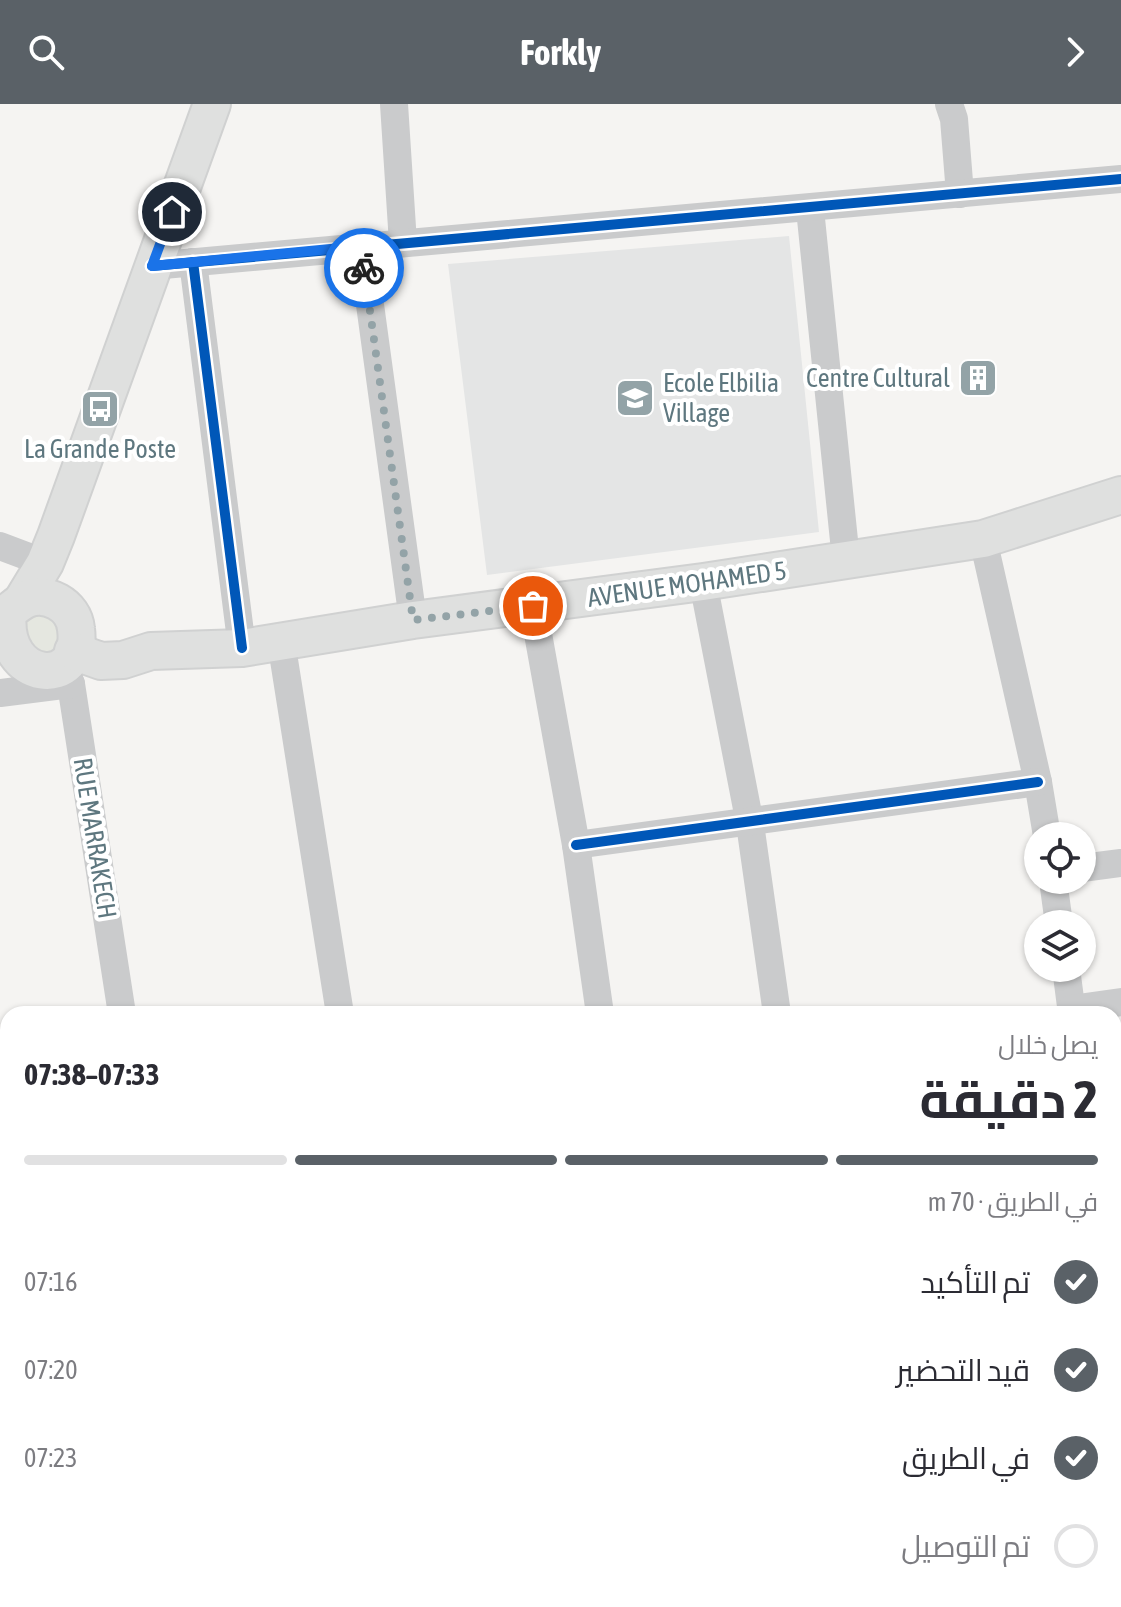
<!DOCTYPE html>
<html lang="ar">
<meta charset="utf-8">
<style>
:root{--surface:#fff;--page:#f7f7f7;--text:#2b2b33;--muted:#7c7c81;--line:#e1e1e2;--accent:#5a6167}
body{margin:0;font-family:"Asap Condensed",Cairo,sans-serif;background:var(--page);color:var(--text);direction:rtl;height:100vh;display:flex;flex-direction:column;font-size:30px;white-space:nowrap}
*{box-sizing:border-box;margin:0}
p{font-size:26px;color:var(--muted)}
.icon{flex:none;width:44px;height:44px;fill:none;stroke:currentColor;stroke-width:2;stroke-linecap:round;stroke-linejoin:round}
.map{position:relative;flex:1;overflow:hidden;direction:ltr}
.sheet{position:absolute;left:0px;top:902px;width:1122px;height:602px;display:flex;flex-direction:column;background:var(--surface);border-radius:24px 24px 0 0;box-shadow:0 2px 6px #0004;direction:rtl}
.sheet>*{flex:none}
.fabs{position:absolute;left:1024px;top:718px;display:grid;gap:16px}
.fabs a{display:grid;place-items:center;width:72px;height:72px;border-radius:50%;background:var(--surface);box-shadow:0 2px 6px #0004;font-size:40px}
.pin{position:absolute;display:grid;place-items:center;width:68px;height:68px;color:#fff;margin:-34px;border:4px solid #fff;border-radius:50%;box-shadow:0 2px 8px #0007}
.courier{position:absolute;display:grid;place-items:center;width:80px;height:80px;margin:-40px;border:6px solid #1a73e8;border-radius:50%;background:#fff;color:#222;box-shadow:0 2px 10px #0007}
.overview em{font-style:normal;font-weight:700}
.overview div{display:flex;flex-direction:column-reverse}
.overview{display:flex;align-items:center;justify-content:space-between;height:136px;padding:0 24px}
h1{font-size:52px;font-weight:700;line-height:60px}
.bar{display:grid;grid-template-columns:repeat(4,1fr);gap:12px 8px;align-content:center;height:96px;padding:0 24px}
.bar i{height:10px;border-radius:6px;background:var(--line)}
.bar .active{background:var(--accent)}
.bar p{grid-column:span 4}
ol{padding:0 24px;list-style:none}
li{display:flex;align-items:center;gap:24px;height:88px}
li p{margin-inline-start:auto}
li .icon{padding:8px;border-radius:50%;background:var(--accent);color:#fff;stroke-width:4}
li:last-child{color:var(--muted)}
li i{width:44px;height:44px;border:4px solid var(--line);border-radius:50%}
header{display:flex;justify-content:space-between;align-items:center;height:104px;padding:0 24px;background:var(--accent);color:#fff;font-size:36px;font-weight:700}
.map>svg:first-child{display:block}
</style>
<header><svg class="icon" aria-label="forward" viewBox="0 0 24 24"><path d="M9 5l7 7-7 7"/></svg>Forkly<svg class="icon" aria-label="search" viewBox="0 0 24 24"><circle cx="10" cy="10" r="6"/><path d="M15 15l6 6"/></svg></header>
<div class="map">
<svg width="1121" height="1503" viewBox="0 0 1121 1503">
<rect width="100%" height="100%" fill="#f5f4f2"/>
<polygon fill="#e4e5e5" points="789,132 819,428 487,471 448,160"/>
<circle fill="#e5e7e0" cx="41" cy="530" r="19"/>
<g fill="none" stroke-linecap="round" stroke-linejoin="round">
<defs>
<g id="major">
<polyline points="22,497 45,459 56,432 212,0"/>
<path d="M 0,515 C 8,509 15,501 25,496 C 46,486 74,501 76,525 C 84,587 0,579 8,509"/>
<polyline points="73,547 101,557 123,556 151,547 242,544 413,516 703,478 983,435 1121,391"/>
</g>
</defs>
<use href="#major" stroke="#d0d1d1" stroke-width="40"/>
<g stroke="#cacbcc" stroke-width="28">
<polyline points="394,0 403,139"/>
<polyline points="949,0 954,15 960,90"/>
<polyline points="810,105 846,456"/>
<polyline points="362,142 413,516"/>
<polyline points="193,158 242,544"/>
<polyline points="152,162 1121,75"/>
<polyline points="983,435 1038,678 1047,732"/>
<polyline points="0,442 45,459"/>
<polyline points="703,478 750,720 777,910"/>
<polyline points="533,502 576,741 600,910"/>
<polyline points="281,537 340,910"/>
<polyline points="63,559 71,580 122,910"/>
<polyline points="0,589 71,580"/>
<polyline points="576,741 1038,678"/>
<polyline points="1082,764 1121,759"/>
<polyline points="1053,776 1059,820"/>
<polyline points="1066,864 1072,910"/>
<polyline points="1071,905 1121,898"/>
<polyline points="1114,1074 1121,1073"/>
<polyline points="0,1228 8,1227"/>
<polyline points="1114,1229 1121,1274"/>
<polyline points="1114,1482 1121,1481"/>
<polyline points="204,1496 205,1503"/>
<polyline points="436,1496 437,1503"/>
<polyline points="679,1496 679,1503"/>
<polyline points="858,1496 859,1503"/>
<polyline points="978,1503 1024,1496"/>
</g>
<use href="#major" stroke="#dfe0df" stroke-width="36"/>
<defs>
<g id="cycleway">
<polyline points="193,158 242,544"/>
<polyline points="152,162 1121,75"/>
<polyline points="576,741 1038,678"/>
</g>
</defs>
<use href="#cycleway" stroke="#fff" stroke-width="15"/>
<use href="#cycleway" stroke="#0057b8" stroke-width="10"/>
</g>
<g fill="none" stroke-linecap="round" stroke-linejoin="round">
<polyline stroke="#93a3a7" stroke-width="8" stroke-dasharray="0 14.4" points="364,164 413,516 533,502"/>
<polyline stroke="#1a73e8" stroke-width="10" points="172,108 152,162 362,142 364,164"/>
</g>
<defs>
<symbol id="building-square" viewBox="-11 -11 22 22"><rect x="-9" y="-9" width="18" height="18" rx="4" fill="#93a3a7" stroke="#fff"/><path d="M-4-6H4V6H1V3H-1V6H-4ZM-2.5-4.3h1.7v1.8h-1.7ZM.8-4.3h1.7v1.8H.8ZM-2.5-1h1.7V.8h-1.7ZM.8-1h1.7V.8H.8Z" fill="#fff"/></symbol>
<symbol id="school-square" viewBox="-11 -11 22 22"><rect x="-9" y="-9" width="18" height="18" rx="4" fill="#93a3a7" stroke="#fff"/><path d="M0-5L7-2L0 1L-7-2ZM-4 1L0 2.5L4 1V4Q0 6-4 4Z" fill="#fff"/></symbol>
<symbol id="bus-square" viewBox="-11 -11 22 22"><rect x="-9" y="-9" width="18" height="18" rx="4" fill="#93a3a7" stroke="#fff"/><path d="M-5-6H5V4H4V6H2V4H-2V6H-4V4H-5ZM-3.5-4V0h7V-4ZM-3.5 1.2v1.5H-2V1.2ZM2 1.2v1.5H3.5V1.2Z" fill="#fff"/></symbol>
</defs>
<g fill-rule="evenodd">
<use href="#building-square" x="956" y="252" width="44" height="44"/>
<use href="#school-square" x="613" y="272" width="44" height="44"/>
<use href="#bus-square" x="78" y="283" width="44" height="44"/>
</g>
<g text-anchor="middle" stroke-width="8" stroke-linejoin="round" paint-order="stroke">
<g font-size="26" fill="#5e777f" stroke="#fff" text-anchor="end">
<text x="950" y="283">Centre Cultural</text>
<text x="663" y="288" text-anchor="start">Ecole Elbilia<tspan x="663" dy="30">Village</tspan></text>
<text x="100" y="354" text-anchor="middle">La Grande Poste</text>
</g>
<g font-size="26" fill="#5e777f" stroke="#fff">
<text transform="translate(687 480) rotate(-8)" y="9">AVENUE MOHAMED 5</text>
<text transform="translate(95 734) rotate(81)" y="9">RUE MARRAKECH</text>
</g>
</g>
</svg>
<div class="fabs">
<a><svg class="icon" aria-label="locate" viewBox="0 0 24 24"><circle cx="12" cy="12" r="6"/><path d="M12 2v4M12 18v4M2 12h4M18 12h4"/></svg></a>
<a><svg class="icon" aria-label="layers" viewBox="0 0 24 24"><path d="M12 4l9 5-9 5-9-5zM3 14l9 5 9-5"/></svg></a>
</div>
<div class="pin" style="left:533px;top:502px;background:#ea580c"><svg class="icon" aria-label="bag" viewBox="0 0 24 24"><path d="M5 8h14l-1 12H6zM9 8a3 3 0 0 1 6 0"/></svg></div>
<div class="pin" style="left:172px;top:108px;background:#1f2937"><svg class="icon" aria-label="home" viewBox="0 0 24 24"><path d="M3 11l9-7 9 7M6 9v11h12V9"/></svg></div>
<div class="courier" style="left:364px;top:164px"><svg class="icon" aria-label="bike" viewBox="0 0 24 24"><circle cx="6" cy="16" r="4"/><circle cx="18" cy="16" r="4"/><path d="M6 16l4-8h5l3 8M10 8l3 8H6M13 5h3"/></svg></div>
<section class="sheet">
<div class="overview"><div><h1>2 دقيقة</h1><p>يصل خلال</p></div><em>07:33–07:38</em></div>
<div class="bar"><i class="active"></i><i class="active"></i><i class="active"></i><i></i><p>في الطريق · 70 m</p></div>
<ol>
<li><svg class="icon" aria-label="check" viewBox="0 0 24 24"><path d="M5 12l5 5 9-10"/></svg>تم التأكيد<p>07:16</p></li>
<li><svg class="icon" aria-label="check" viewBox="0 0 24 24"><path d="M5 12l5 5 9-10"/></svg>قيد التحضير<p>07:20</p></li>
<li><svg class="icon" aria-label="check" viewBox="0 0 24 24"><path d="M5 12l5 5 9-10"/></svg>في الطريق<p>07:23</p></li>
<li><i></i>تم التوصيل</li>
</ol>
</section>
</div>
